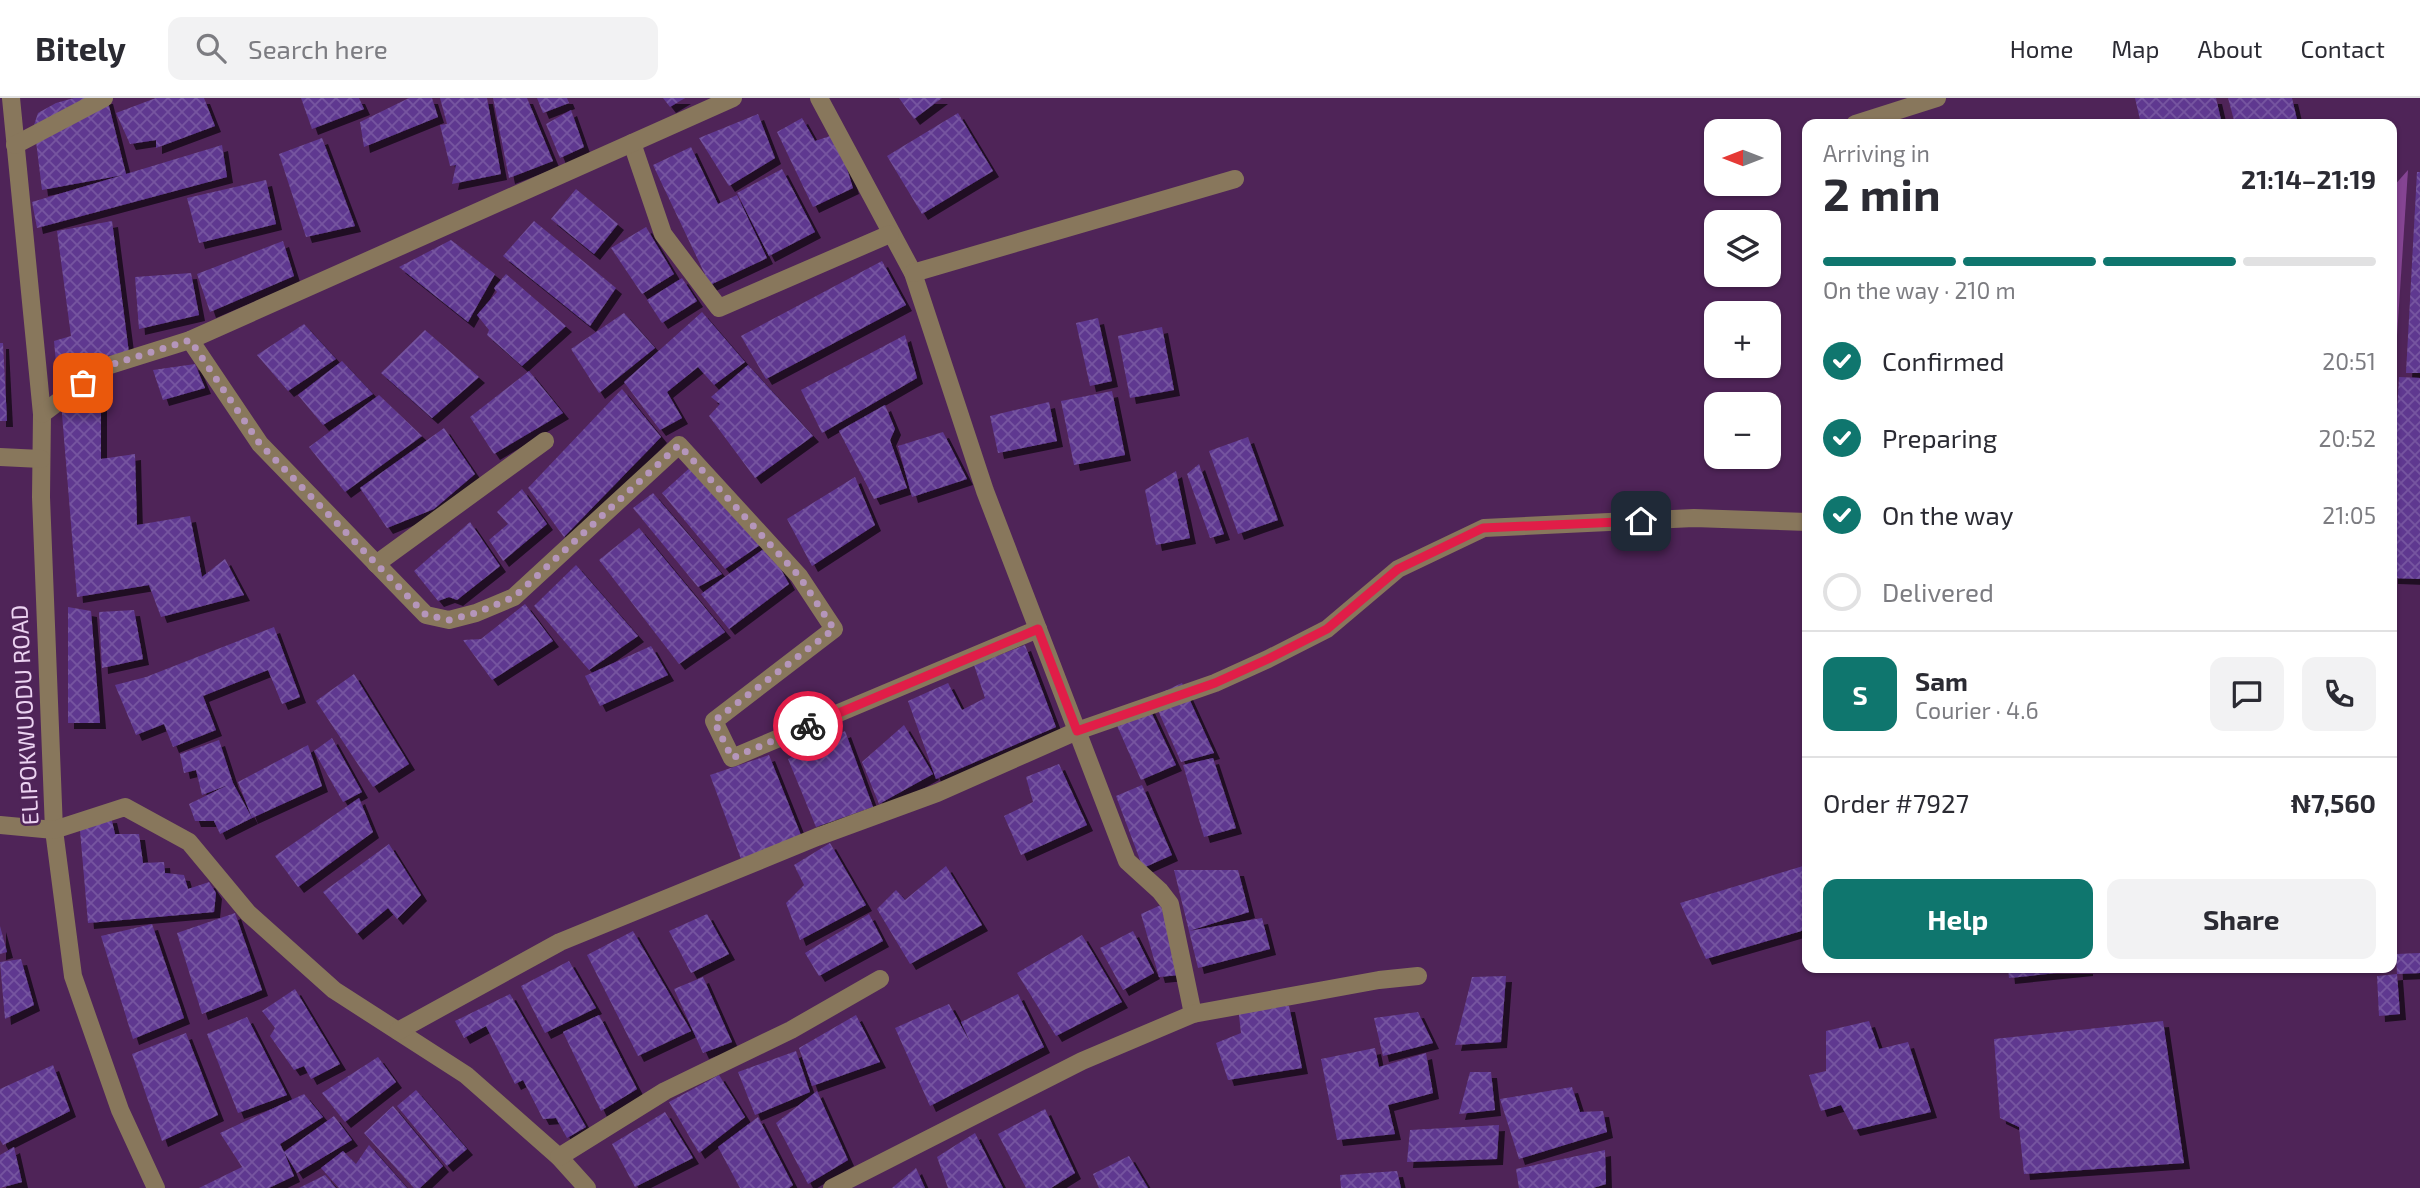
<!DOCTYPE html>
<meta charset="utf-8">
<style>
:root{--surface:#fff;--page:#f2f2f3;--text:#2b2b33;--muted:#7c7c81;--line:#e1e1e2;--accent:#0f766e}
body{margin:0;font-family:"Exo 2",sans-serif;background:var(--page);color:var(--text);height:100vh;display:flex;flex-direction:column;font-size:26px;white-space:nowrap}
*{box-sizing:border-box;margin:0}
p{font-size:23px;color:var(--muted)}
.icon{flex:none;width:38px;height:38px;fill:none;stroke:currentColor;stroke-width:2;stroke-linecap:round;stroke-linejoin:round}
.map{position:relative;flex:1;overflow:hidden}
.drawer{position:absolute;left:1802px;top:21px;width:595px;height:854px;display:flex;flex-direction:column;background:var(--surface);border-radius:14px;box-shadow:0 2px 5px #0004}
.drawer>*{flex:none}
.needle{width:46px;rotate:270deg}
.buttons{position:absolute;left:1704px;top:21px;display:grid;gap:14px}
.buttons a{display:grid;place-items:center;width:77px;height:77px;border-radius:14px;background:var(--surface);box-shadow:0 2px 5px #0004;font-size:35px}
.pin{position:absolute;display:grid;place-items:center;width:60px;height:60px;color:#fff;margin:-30px;border-radius:14px;box-shadow:0 4px 10px #0006}
.courier{position:absolute;display:grid;place-items:center;width:70px;height:70px;margin:-35px;border:5px solid #e11d48;border-radius:50%;background:#fff;color:#222;box-shadow:0 2px 9px #0007}
.headline em{font-style:normal;font-weight:700}
.headline div{display:flex;flex-direction:column-reverse}
.headline{display:flex;align-items:center;justify-content:space-between;height:119px;padding:0 21px}
h1{font-size:46px;font-weight:700;line-height:52px}
.bar{display:grid;grid-template-columns:repeat(4,1fr);gap:10px 7px;align-content:center;height:84px;padding:0 21px}
.bar i{height:9px;border-radius:5px;background:var(--line)}
.bar .on{background:var(--accent)}
.bar p{grid-column:span 4}
.line{display:flex;align-items:center;gap:18px;padding:0 21px;border-top:2px solid var(--line)}
.line div{flex:1}
.round{display:grid;place-items:center;flex:none;width:74px;height:74px;border-radius:14px;background:var(--page)}
ol{padding:0 21px;list-style:none}
li{display:flex;align-items:center;gap:21px;height:77px}
li p{margin-inline-start:auto}
li .icon{padding:7px;border-radius:50%;background:var(--accent);color:#fff;stroke-width:4}
li:last-child{color:var(--muted)}
li i{width:38px;height:38px;border:4px solid var(--line);border-radius:50%}
.button{display:flex;gap:14px;margin-top:auto;padding:14px 21px}
.button a{flex:1;height:80px;border-radius:14px;background:var(--accent);color:#fff;font-size:28px;font-weight:700;line-height:80px;text-align:center}
.button a+a{background:var(--page);color:var(--text)}
header{display:flex;align-items:center;gap:42px;box-sizing:border-box;height:98px;padding:0 35px;background:var(--surface);border-bottom:2px solid var(--line)}
header strong{font-size:33px}
nav{display:flex;gap:38px;margin-inline-start:auto;font-size:24px}
.search{width:490px;height:63px;background:var(--page);display:flex;align-items:center;gap:18px;box-sizing:border-box;padding:0 24px;border-radius:14px;color:var(--muted);font-size:26px}
.map>svg:first-child{display:block}
</style>
<header>
<strong>Bitely</strong>
<div class="search"><svg class="icon" aria-label="search" viewBox="0 0 24 24"><circle cx="10" cy="10" r="6"/><path d="M15 15l6 6"/></svg>Search here</div>
<nav><a>Home</a><a>Map</a><a>About</a><a>Contact</a></nav>
</header>
<div class="map">
<svg width="2420" height="1090" viewBox="0 0 2420 1090">
<defs>
<pattern id="building-cross-hatch" width="8" height="8" patternUnits="userSpaceOnUse" patternTransform="scale(1.75)"><rect width="8" height="8" fill="#5f3990"/><path d="M0 0l8 8M0 8l8-8" fill="none" stroke="#7655a0"/></pattern>
<filter id="shadow"><feDropShadow dx="6" dy="6" stdDeviation="0" flood-color="#0009"/></filter>
</defs>
<rect width="100%" height="100%" fill="#4f2458"/>
<polygon fill="#854493" points="2408,72 2392,313 2392,90"/>
<g fill="url(#building-cross-hatch)" filter="url(#shadow)">
<polygon points="74,0 107,0 126,76 222,47 227,79 37,130 32,104 123,77 42,92 34,27 38,15 56,5"/>
<polygon points="156,0 204,0 215,28 156,50 156,42 130,46 116,15"/>
<polygon points="301,0 359,0 364,11 312,31"/>
<polygon points="409,0 432,0 438,19 364,49 360,24"/>
<polygon points="440,0 487,0 501,76 452,86 456,67 450,68 440,27 447,26"/>
<polygon points="493,0 527,0 553,63 509,80"/>
<polygon points="537,0 567,0 569,5 543,15"/>
<polygon points="663,0 685,0 670,9"/>
<polygon points="899,0 942,0 914,21"/>
<polygon points="2135,0 2216,0 2222,26 2141,26"/>
<polygon points="2228,0 2292,0 2298,26 2235,26"/>
<polygon points="571,12 584,49 560,60 546,26"/>
<polygon points="958,15 993,73 922,116 887,58"/>
<polygon points="758,16 775,60 729,88 699,40"/>
<polygon points="802,20 815,43 836,36 853,90 813,109 777,34"/>
<polygon points="322,40 355,128 306,139 279,56"/>
<polygon points="691,49 718,106 737,97 767,160 710,187 653,67"/>
<polygon points="782,71 815,134 769,158 737,95"/>
<polygon points="2417,74 2420,74 2420,275 2406,275"/>
<polygon points="266,82 276,126 199,145 187,100"/>
<polygon points="576,91 618,126 594,156 551,121"/>
<polygon points="112,123 129,255 56,265 54,243 71,238 57,133"/>
<polygon points="534,123 616,190 590,228 503,158"/>
<polygon points="646,129 674,176 642,196 611,150"/>
<polygon points="451,142 495,176 468,224 399,169"/>
<polygon points="283,143 294,178 210,214 197,176"/>
<polygon points="882,163 906,207 766,281 741,238"/>
<polygon points="191,175 199,217 139,231 135,179"/>
<polygon points="506,176 566,228 522,268 487,237 489,232 477,217 497,194 494,190"/>
<polygon points="682,180 697,203 662,225 647,202"/>
<polygon points="702,214 745,264 714,287 698,269 667,294 682,320 660,332 624,284"/>
<polygon points="624,215 655,250 599,295 571,251"/>
<polygon points="1098,220 1112,283 1090,288 1076,225"/>
<polygon points="304,226 336,261 288,293 257,257"/>
<polygon points="1162,229 1174,292 1130,300 1118,238"/>
<polygon points="425,232 479,279 432,320 381,275"/>
<polygon points="905,237 917,280 822,335 801,292"/>
<polygon points="0,245 3,245 7,323 0,323"/>
<polygon points="342,263 373,296 323,327 298,297"/>
<polygon points="195,266 205,290 163,302 153,272"/>
<polygon points="748,267 813,338 755,380 709,318 720,306 711,299"/>
<polygon points="529,273 563,315 494,356 470,319"/>
<polygon points="2399,279 2420,280 2420,481 2392,480 2392,399"/>
<polygon points="622,291 661,339 564,439 528,390"/>
<polygon points="1112,293 1125,357 1074,367 1061,303"/>
<polygon points="379,297 422,338 345,394 309,349"/>
<polygon points="101,302 101,361 135,356 137,427 190,418 202,479 225,461 244,497 161,519 149,487 77,499 61,304"/>
<polygon points="1049,304 1057,343 998,355 990,318"/>
<polygon points="885,307 895,331 890,342 907,390 874,401 839,333"/>
<polygon points="444,330 475,376 434,411 387,430 360,390"/>
<polygon points="943,334 967,381 912,399 898,348"/>
<polygon points="1248,339 1278,422 1238,436 1209,353"/>
<polygon points="1199,366 1224,436 1210,440 1187,376"/>
<polygon points="693,367 760,447 725,471 662,395"/>
<polygon points="1176,373 1190,440 1156,447 1145,392"/>
<polygon points="855,379 875,427 812,468 787,421"/>
<polygon points="522,391 547,426 503,463 489,442 508,426 497,414"/>
<polygon points="653,395 722,476 698,489 633,410"/>
<polygon points="470,424 500,468 457,502 449,499 438,503 414,473"/>
<polygon points="639,430 725,534 679,566 599,462"/>
<polygon points="768,448 789,486 729,531 701,496"/>
<polygon points="576,467 638,538 589,572 534,508"/>
<polygon points="525,506 553,543 492,582 463,542 481,541"/>
<polygon points="68,509 91,513 100,625 68,625"/>
<polygon points="134,512 143,561 102,570 99,514"/>
<polygon points="274,529 300,599 282,606 268,572 203,598 216,632 173,649 164,626 136,637 115,587 146,579"/>
<polygon points="1025,547 1056,629 936,681 908,603 948,585 962,612 985,600 974,567"/>
<polygon points="651,548 668,577 600,608 585,578"/>
<polygon points="354,576 409,666 373,689 316,603"/>
<polygon points="1182,585 1214,655 1181,664 1152,599"/>
<polygon points="1146,603 1176,667 1141,682 1115,623"/>
<polygon points="904,627 933,676 879,706 862,664"/>
<polygon points="845,633 873,709 816,729 788,661"/>
<polygon points="332,640 362,694 343,704 314,653"/>
<polygon points="219,642 233,685 252,720 220,736 214,723 195,723 189,706 228,687 202,697 196,672 184,675 180,656"/>
<polygon points="308,647 322,688 252,720 238,684"/>
<polygon points="769,657 801,737 741,761 710,677"/>
<polygon points="1213,660 1236,730 1204,739 1183,667"/>
<polygon points="1059,666 1087,727 1021,757 1004,718 1033,704 1026,679"/>
<polygon points="1142,687 1172,757 1143,770 1116,698"/>
<polygon points="359,700 373,734 298,789 275,758"/>
<polygon points="111,719 115,736 139,736 143,765 164,764 165,775 184,777 188,791 209,784 216,795 214,814 88,825 79,721"/>
<polygon points="830,745 866,807 800,842 786,805 804,787 794,767"/>
<polygon points="389,746 421,797 397,821 388,810 357,836 323,794"/>
<polygon points="946,768 982,827 910,866 877,811 896,792 905,802"/>
<polygon points="1803,768 1804,786 1808,785 1808,831 1706,861 1680,805"/>
<polygon points="1174,772 1238,772 1249,814 1189,833 1262,820 1270,851 1198,870 1189,833"/>
<polygon points="1161,807 1179,877 1159,879 1141,816"/>
<polygon points="235,815 262,892 202,916 177,835"/>
<polygon points="707,816 729,856 691,875 669,833"/>
<polygon points="869,816 883,843 819,878 805,855"/>
<polygon points="152,826 184,920 133,941 101,838"/>
<polygon points="0,828 7,854 0,856"/>
<polygon points="633,833 691,933 638,958 587,857"/>
<polygon points="1133,833 1154,875 1123,892 1100,850"/>
<polygon points="1082,837 1122,904 1056,938 1017,875"/>
<polygon points="2420,855 2420,875 2397,876 2396,856"/>
<polygon points="21,861 34,907 5,921 0,864"/>
<polygon points="569,863 596,910 545,935 521,888"/>
<polygon points="2008,870 2087,870 2087,872 2009,880"/>
<polygon points="2397,876 2400,916 2379,918 2377,878"/>
<polygon points="1506,878 1501,944 1455,947 1472,879"/>
<polygon points="703,879 732,944 703,955 674,891"/>
<polygon points="295,891 340,966 311,981 304,968 294,972 270,938 275,930 262,913"/>
<polygon points="510,896 586,1029 567,1040 556,1020 543,1021 523,982 515,986 486,928 464,940 455,923"/>
<polygon points="1018,896 1044,949 930,1008 895,930 949,906 970,944 961,924"/>
<polygon points="1289,908 1302,970 1228,982 1216,945 1241,935 1238,909"/>
<polygon points="1418,914 1433,945 1383,958 1374,920"/>
<polygon points="599,917 637,991 601,1013 563,934"/>
<polygon points="856,917 880,964 812,988 799,950"/>
<polygon points="247,919 287,997 238,1015 207,936"/>
<polygon points="1869,923 1879,951 1908,944 1931,1014 1854,1032 1841,1007 1821,1013 1809,977 1826,973 1826,933"/>
<polygon points="2163,923 2184,1065 2024,1076 2019,1029 2000,1020 1994,941"/>
<polygon points="186,935 218,1017 162,1043 132,956"/>
<polygon points="1375,950 1379,969 1426,955 1433,995 1388,1007 1395,1036 1337,1042 1321,961"/>
<polygon points="796,953 810,994 755,1017 738,974"/>
<polygon points="378,959 396,984 345,1024 322,995"/>
<polygon points="53,967 70,1013 3,1047 0,1042 0,991"/>
<polygon points="1470,974 1491,974 1495,1012 1459,1016"/>
<polygon points="719,977 745,1019 699,1055 669,1004"/>
<polygon points="1572,989 1580,1014 1603,1013 1607,1034 1519,1061 1500,1001"/>
<polygon points="416,992 467,1051 447,1068 397,1008"/>
<polygon points="817,993 848,1062 808,1086 776,1025"/>
<polygon points="304,996 323,1019 280,1046 284,1054 334,1018 352,1042 297,1075 284,1054 294,1078 269,1090 199,1090 242,1069 220,1035"/>
<polygon points="393,1008 443,1068 420,1090 414,1090 364,1035"/>
<polygon points="1045,1011 1075,1075 1051,1090 1026,1090 998,1036"/>
<polygon points="665,1014 693,1060 635,1089 612,1046"/>
<polygon points="758,1019 793,1087 789,1090 740,1090 718,1049"/>
<polygon points="1499,1027 1497,1061 1407,1064 1410,1032"/>
<polygon points="975,1035 1003,1090 948,1090 937,1059"/>
<polygon points="369,1047 407,1090 339,1090 321,1070 343,1053 356,1066"/>
<polygon points="14,1049 22,1084 0,1090 0,1057"/>
<polygon points="1605,1052 1606,1086 1593,1090 1519,1090 1516,1071"/>
<polygon points="1129,1058 1148,1090 1099,1090 1093,1076"/>
<polygon points="916,1070 925,1090 892,1090"/>
<polygon points="1397,1073 1401,1090 1341,1090 1340,1077"/>
<polygon points="325,1077 336,1090 299,1090"/>
</g>
<g fill="none" stroke-linecap="round" stroke-linejoin="round">
<g stroke="#88775c" stroke-width="18">
<polyline points="11,0 42,316 41,399 54,732 73,878 120,1012 156,1090"/>
<polyline points="819,0 913,175 985,393 1127,763 1160,793 1170,806 1193,916"/>
<polyline points="1855,26 1937,0"/>
<polyline points="632,45 663,136 719,210 890,136"/>
<polyline points="15,47 104,0"/>
<polyline points="913,175 1235,81"/>
<polyline points="190,242 260,346 426,517 449,522 476,515 514,499 679,347 799,478 834,531 714,623 732,660 1038,531"/>
<polyline points="42,316 104,269 190,242 733,0"/>
<polyline points="0,359 41,361"/>
<polyline points="376,466 545,343"/>
<polyline points="0,727 54,732 125,709 189,744 248,815 334,892 466,977 559,1059 587,1090"/>
<polyline points="398,933 560,844 817,739 937,695 1077,633 1215,585 1268,561 1327,531 1398,471 1484,430 1694,420 1808,424"/>
<polyline points="559,1059 665,993 791,932 880,881"/>
<polyline points="832,1090 1082,963 1193,916 1379,882 1418,878"/>
</g>
</g>
<g fill="none" stroke-linecap="round" stroke-linejoin="round">
<polyline stroke="#b596bb" stroke-width="7" stroke-dasharray="0 12.6" points="83,285 104,269 190,242 260,346 426,517 449,522 476,515 514,499 679,347 799,478 834,531 714,623 732,660 808,628"/>
<polyline stroke="#e11d48" stroke-width="9" points="808,628 1038,531 1077,633 1215,585 1268,561 1327,531 1398,471 1483,430 1641,423"/>
</g>
<g text-anchor="middle" stroke-width="5" stroke-linejoin="round" paint-order="stroke">
<g font-size="23" fill="#ecd3f1" stroke="#4f2458">
<text transform="translate(25 617) rotate(-93)" y="8">ELIPOKWUODU ROAD</text>
</g>
</g>
</svg>
<div class="buttons">
<a><svg class="needle" viewBox="-14 -14 28 28"><path d="M0-13l5 13h-10z" fill="#e53935"/><path d="M0 13l5-13h-10z" fill="#7c7c81"/></svg></a>
<a><svg class="icon" aria-label="layers" viewBox="0 0 24 24"><path d="M12 4l9 5-9 5-9-5zM3 14l9 5 9-5"/></svg></a>
<a>+</a>
<a>−</a>
</div>
<div class="pin" style="left:83px;top:285px;background:#ea580c"><svg class="icon" aria-label="bag" viewBox="0 0 24 24"><path d="M5 8h14l-1 12H6zM9 8a3 3 0 0 1 6 0"/></svg></div>
<div class="pin" style="left:1641px;top:423px;background:#1f2937"><svg class="icon" aria-label="home" viewBox="0 0 24 24"><path d="M3 11l9-7 9 7M6 9v11h12V9"/></svg></div>
<div class="courier" style="left:808px;top:628px"><svg class="icon" aria-label="bike" viewBox="0 0 24 24"><circle cx="6" cy="16" r="4"/><circle cx="18" cy="16" r="4"/><path d="M6 16l4-8h5l3 8M10 8l3 8H6M13 5h3"/></svg></div>
<section class="drawer">
<div class="headline"><div><h1>2 min</h1><p>Arriving in</p></div><em>21:14–21:19</em></div>
<div class="bar"><i class="on"></i><i class="on"></i><i class="on"></i><i></i><p>On the way · 210 m</p></div>
<ol>
<li><svg class="icon" aria-label="check" viewBox="0 0 24 24"><path d="M5 12l5 5 9-10"/></svg>Confirmed<p>20:51</p></li>
<li><svg class="icon" aria-label="check" viewBox="0 0 24 24"><path d="M5 12l5 5 9-10"/></svg>Preparing<p>20:52</p></li>
<li><svg class="icon" aria-label="check" viewBox="0 0 24 24"><path d="M5 12l5 5 9-10"/></svg>On the way<p>21:05</p></li>
<li><i></i>Delivered</li>
</ol>
<div class="line" style="height:126px"><b class="round" style="background:var(--accent);color:#fff">S</b><div><b>Sam</b><p>Courier · 4.6</p></div><a class="round"><svg class="icon" aria-label="chat" viewBox="0 0 24 24"><path d="M4 5h16v11H9l-5 4z"/></svg></a><a class="round"><svg class="icon" aria-label="phone" viewBox="0 0 24 24"><path d="M5 4h4l2 5-3 2q2 4 5 5l2-3 5 2v4C11 20 4 13 5 4z"/></svg></a></div>
<div class="line" style="height:91px"><div>Order #7927</div><b>₦7,560</b></div>
<div class="button"><a>Help</a><a>Share</a></div>
</section>
</div>
